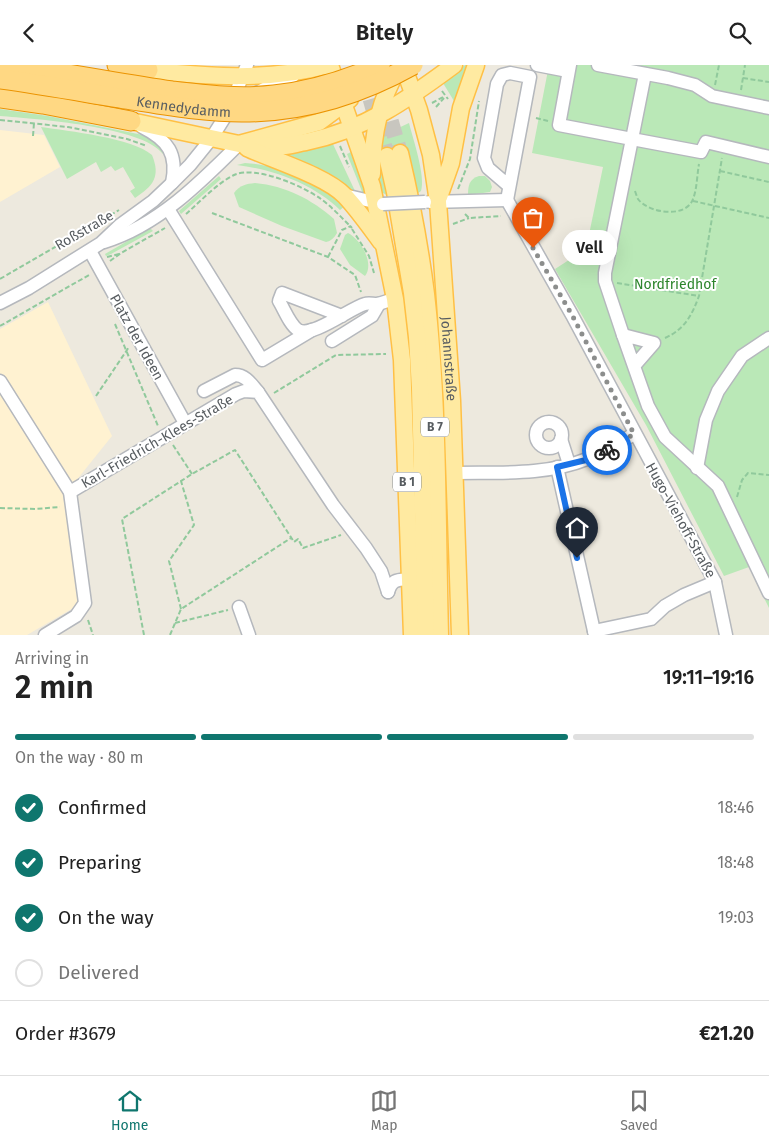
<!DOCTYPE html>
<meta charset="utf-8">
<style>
:root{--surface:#fff;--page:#f6f6f6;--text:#222;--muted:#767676;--line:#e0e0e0;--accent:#0f766e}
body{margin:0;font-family:"Fira Sans",sans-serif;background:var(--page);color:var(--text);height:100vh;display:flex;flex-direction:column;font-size:19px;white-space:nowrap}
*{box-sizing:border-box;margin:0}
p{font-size:16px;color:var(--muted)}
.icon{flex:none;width:28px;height:28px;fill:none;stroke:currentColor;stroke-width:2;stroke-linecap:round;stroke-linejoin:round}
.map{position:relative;height:570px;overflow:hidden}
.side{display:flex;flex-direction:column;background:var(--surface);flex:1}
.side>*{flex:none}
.pin{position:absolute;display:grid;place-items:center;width:42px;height:42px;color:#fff;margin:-51px -21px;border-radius:50% 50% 50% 0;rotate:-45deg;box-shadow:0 0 5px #0007}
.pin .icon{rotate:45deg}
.courier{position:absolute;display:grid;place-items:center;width:50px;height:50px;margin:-25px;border:4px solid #1a73e8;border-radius:50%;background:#fff;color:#222;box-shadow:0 1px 6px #0007}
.bubble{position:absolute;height:35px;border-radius:18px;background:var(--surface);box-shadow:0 5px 20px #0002;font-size:16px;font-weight:600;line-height:35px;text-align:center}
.headline em{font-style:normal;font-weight:600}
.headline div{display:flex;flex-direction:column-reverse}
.headline{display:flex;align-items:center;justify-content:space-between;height:85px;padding:0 15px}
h1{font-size:32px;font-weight:600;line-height:38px}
.bar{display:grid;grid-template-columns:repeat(4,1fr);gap:8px 5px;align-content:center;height:60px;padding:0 15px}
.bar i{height:6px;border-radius:4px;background:var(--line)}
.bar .selected{background:var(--accent)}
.bar p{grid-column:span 4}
.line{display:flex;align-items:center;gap:12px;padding:0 15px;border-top:1px solid var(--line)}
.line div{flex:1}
ol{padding:0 15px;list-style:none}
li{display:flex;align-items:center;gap:15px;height:55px}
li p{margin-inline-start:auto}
li .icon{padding:5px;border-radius:50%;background:var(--accent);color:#fff;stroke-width:4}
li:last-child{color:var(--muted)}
li i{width:28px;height:28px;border:2px solid var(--line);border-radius:50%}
header{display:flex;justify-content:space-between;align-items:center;height:65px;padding:0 15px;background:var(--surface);font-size:22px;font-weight:600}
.tab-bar{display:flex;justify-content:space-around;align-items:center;height:70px;border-top:1px solid var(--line);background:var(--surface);font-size:14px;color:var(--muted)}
.tab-bar a{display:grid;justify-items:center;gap:2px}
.tab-bar .selected{color:var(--accent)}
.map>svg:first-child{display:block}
</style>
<header><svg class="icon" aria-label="back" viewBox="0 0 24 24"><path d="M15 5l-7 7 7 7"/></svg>Bitely<svg class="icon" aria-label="search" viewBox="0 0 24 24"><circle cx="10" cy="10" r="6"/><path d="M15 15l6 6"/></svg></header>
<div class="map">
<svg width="769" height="570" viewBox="0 0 769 570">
<rect width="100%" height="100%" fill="#ede9de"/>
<g fill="#fff2d1">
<polygon points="0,65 44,70 60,102 0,137"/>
<polygon points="48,237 112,371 63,432 87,535 27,570 0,570 0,264"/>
</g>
<g fill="#bae8b7">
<polygon points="465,0 470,0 456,36 454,36 443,18"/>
<polygon points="549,0 769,0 769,543 749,502 724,511 646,360 555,204 586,184 603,102 532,88"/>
<path d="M 0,44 L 48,51 L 138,69 L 149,72 L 167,88 L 163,89 C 142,61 35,54 0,51 Z"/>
<path d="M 409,58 C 413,74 426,112 421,126 L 414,131 L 388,131 L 380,126 C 377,108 378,90 379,72 Z"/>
<path d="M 41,62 C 68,66 133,73 152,90 C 161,112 153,121 135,133 L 130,126 L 135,123 L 123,102 L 115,106 L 111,101 L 101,107 L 96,97 L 67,114 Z"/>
<polygon points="332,77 355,126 275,88"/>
<polygon points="355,85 367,130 363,129 347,89"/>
<path d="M 245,98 C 283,100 317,118 345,141 L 340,145 C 313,119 275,105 237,100 Z"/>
<polygon points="219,111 221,114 181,149 179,146"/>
<path d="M 479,111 L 485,111 L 490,116 L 492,122 L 490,127 L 468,130 C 468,121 469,114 479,111 Z"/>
<path d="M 255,118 C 286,121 311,134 334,154 L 337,168 C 334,173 331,176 326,177 L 282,161 L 239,142 L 234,128 C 240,120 246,119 255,118 Z"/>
<polygon points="150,163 153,166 111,189 106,191 105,189"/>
<path d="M 348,168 C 360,174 375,198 365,211 L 350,200 L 340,184 L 345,170 Z"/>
</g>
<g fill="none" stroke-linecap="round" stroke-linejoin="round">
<g stroke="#c8c6bf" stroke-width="16" stroke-dasharray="16 8" stroke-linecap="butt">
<polyline points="364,11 387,91"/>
<polyline points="384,33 400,88"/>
</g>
<defs>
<g id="minor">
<polyline points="537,0 568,6"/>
<polyline points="570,0 559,60 632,74 605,208 605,216 623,270"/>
<polyline points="598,0 668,13 695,20 712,31 769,43"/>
<polyline points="645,9 632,74 701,87 706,77 769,92"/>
<polyline points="255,29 264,24 293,11"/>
<path d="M 142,62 C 168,75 178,89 172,118"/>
<polyline points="344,130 383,139"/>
<polyline points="507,135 572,250 715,517 726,570"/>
<polyline points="507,135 530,12 510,8 502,10 497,19 484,93 488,103 509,121"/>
<polyline points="430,137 507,135"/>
<polyline points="168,144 262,295 312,265"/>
<path d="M 104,177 C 157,161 200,118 239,79"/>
<polyline points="90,186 185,358"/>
<polyline points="0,238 29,223 101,178 120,160 153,136 172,118 190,100 211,74 228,47 247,0"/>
<path d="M 342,251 L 282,228 L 279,236 C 284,244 290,260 298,265 C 313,273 350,243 365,239 C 368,238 373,239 377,239 C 383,238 389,235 395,234"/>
<polyline points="332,276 372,251 379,239"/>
<polyline points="634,301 654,278 623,270 648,341 665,372 718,421 769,528"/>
<polyline points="0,316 70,427 85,538 76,551 45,570"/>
<path d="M 204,326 L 235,310 C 246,310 251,319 258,327"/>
<circle cx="549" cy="370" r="13"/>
<polyline points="561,374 569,399"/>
<polyline points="557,402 594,566"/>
<polyline points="697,403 706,355 718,326 742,291 769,273"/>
<path d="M 454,408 C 498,407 545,411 587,394 C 604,388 619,378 634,369"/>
<polyline points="70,427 236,329 244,326 258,327 333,440 366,483 381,506 388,527"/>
<path d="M 388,527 C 392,514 397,515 410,514"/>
<polyline points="239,542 249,570"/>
<polyline points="595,570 594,566 651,554 665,541 684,530 715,517"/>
</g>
<g id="major">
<polyline points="330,0 372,121 395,234 402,295 412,570"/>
<path id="s1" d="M 403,0 L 419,45 L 431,90 L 438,137 L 452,336 L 460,570"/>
<path d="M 148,5 C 208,12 270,16 328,0"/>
<polyline points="131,56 239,79 319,57 350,34"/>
<path d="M 256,80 C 265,80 274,82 283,81 C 291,81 298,78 306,77 C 364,65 407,35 454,0"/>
<path d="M 247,83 C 273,95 326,111 345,131 C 358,145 370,162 381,177"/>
<path d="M 400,88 C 411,134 420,182 426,229 C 439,342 437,457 440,570"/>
<polyline points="387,91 395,127 412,228 417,272 420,323 426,570"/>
<path d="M 372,109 C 372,72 379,35 399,3"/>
<polyline points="439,132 451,98 461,43 476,0"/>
</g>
<g id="highway">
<polyline points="117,0 148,5"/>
<polyline points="0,33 43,39 131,56"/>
</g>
</defs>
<use href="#minor" stroke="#b5b8bd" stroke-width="15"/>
<use href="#major" stroke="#ffc045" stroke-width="19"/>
<use href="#highway" stroke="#eb9300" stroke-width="21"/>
<g stroke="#90c99c" stroke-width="2" stroke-dasharray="5 2.5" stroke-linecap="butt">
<polyline points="743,13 769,17"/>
<polyline points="715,20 719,0"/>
<polyline points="741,25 745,0"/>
<polyline points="442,26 448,34"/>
<polyline points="432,38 445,31"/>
<polyline points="436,42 444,33"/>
<polyline points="536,53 548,56"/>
<polyline points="0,55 68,62 127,74 147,81"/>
<polyline points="33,71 34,58"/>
<polyline points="340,81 349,102"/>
<polyline points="720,106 769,117"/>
<polyline points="458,124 470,94 479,36"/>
<path d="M 635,126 C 636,129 637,132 638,134 C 648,148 686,154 693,134 C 697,124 697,110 699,99"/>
<polyline points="693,136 769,153"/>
<polyline points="212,148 328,192 355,210 361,227"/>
<path d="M 186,149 C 201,136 216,119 234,110 C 255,100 303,121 321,134 C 332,142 342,153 352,163"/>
<polyline points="465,149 469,153 501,151"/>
<polyline points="453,159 469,153"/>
<polyline points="352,164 369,191 374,208"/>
<polyline points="107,192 119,189"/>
<polyline points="328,192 342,165 351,161"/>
<polyline points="110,196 121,188 165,163"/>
<polyline points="0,214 119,145"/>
<polyline points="617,218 699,231"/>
<polyline points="115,259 158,361"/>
<polyline points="0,261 89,210"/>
<path d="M 665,273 C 685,264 692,250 699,231 L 722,93"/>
<polyline points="274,328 336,290 386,289"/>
<polyline points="96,331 129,282"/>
<polyline points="173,380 192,409"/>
<polyline points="737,432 742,415 748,408 769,410"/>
<polyline points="0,443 35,444 60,442"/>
<polyline points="181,544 169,496 194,460 181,416"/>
<polyline points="88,555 93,570"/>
<polyline points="175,558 228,545"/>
<polyline points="144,570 122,454 192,409 235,385 294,477 298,474 303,483 341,470"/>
<polyline points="170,570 181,544 291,473"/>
</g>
<use href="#minor" stroke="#fff" stroke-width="12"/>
<use href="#major" stroke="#ffeaa1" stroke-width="16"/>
<use href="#highway" stroke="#ffd883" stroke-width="19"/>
<defs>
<polyline id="minor-bridge" points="383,139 425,137"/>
<g id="highway-bridge">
<path d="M 7,0 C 62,7 117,18 172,26 C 206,30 240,34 274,30 C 311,26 347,15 380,0"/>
<path id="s2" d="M 0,14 C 44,20 88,28 132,35 C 170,41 210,48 249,47 C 307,46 363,28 413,0"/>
</g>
</defs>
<use href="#minor-bridge" stroke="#b5b8bd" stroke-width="15" stroke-linecap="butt"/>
<use href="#highway-bridge" stroke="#eb9300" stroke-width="21" stroke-linecap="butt"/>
<use href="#minor-bridge" stroke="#fff" stroke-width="12"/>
<use href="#highway-bridge" stroke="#ffd883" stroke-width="19"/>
</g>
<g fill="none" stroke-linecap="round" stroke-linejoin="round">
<polyline stroke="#8c8e8d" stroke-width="5" stroke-dasharray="0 9" points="533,183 572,250 634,369 607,385"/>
<polyline stroke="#1a73e8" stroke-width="6" points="577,493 557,402 586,395 607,385"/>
</g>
<g text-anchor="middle" stroke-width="4" stroke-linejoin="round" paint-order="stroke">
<g fill="#fff" stroke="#8a8e90" stroke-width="1">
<rect x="421" y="352.5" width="28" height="19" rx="4"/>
<rect x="393" y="407.5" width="28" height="19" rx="4"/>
</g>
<g font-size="12" font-weight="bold" fill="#585d61">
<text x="435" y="366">B 7</text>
<text x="407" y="421">B 1</text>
</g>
<g font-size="14" fill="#585d61" stroke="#fff">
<text dy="5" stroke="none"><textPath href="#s2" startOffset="186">Kennedydamm</textPath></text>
<text transform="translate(84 165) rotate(-30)" y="5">Roßstraße</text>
<text transform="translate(137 272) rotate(61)" y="5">Platz der Ideen</text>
<text dy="5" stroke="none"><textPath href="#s1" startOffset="299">Johannstraße</textPath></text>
<text transform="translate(157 376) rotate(-30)" y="5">Karl-Friedrich-Klees-Straße</text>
<text transform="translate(681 455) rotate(61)" y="5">Hugo-Viehoff-Straße</text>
</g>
<g font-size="14" fill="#2d852c" stroke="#fff">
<text x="675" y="224">Nordfriedhof</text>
</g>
</g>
</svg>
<div class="pin" style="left:533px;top:183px;background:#ea580c"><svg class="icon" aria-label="bag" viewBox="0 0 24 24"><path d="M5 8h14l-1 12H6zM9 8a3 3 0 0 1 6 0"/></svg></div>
<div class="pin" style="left:577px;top:493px;background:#1f2937"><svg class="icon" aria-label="home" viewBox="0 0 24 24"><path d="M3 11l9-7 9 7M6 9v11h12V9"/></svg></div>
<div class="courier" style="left:607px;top:385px"><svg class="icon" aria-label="bike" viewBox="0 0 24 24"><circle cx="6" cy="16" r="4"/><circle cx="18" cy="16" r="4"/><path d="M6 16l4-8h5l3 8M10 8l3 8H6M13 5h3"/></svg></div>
<div class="bubble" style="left:562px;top:165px;width:55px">Vell</div>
</div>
<section class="side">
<div class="headline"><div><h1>2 min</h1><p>Arriving in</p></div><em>19:11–19:16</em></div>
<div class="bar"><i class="selected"></i><i class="selected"></i><i class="selected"></i><i></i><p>On the way · 80 m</p></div>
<ol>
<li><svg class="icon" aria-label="check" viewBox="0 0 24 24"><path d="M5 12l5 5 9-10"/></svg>Confirmed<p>18:46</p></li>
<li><svg class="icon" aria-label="check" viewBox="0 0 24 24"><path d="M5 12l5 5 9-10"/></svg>Preparing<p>18:48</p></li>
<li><svg class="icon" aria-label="check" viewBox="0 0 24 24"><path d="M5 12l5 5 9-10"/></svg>On the way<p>19:03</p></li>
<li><i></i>Delivered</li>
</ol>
<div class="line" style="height:65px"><div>Order #3679</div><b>€21.20</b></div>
</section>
<nav class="tab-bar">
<a class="selected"><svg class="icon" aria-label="home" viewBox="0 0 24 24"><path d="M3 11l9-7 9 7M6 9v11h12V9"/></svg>Home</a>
<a><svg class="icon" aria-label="map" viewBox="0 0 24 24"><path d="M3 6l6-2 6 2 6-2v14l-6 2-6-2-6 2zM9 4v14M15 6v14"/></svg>Map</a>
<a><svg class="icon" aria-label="saved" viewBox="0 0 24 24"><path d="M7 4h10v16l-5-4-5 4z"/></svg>Saved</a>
</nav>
